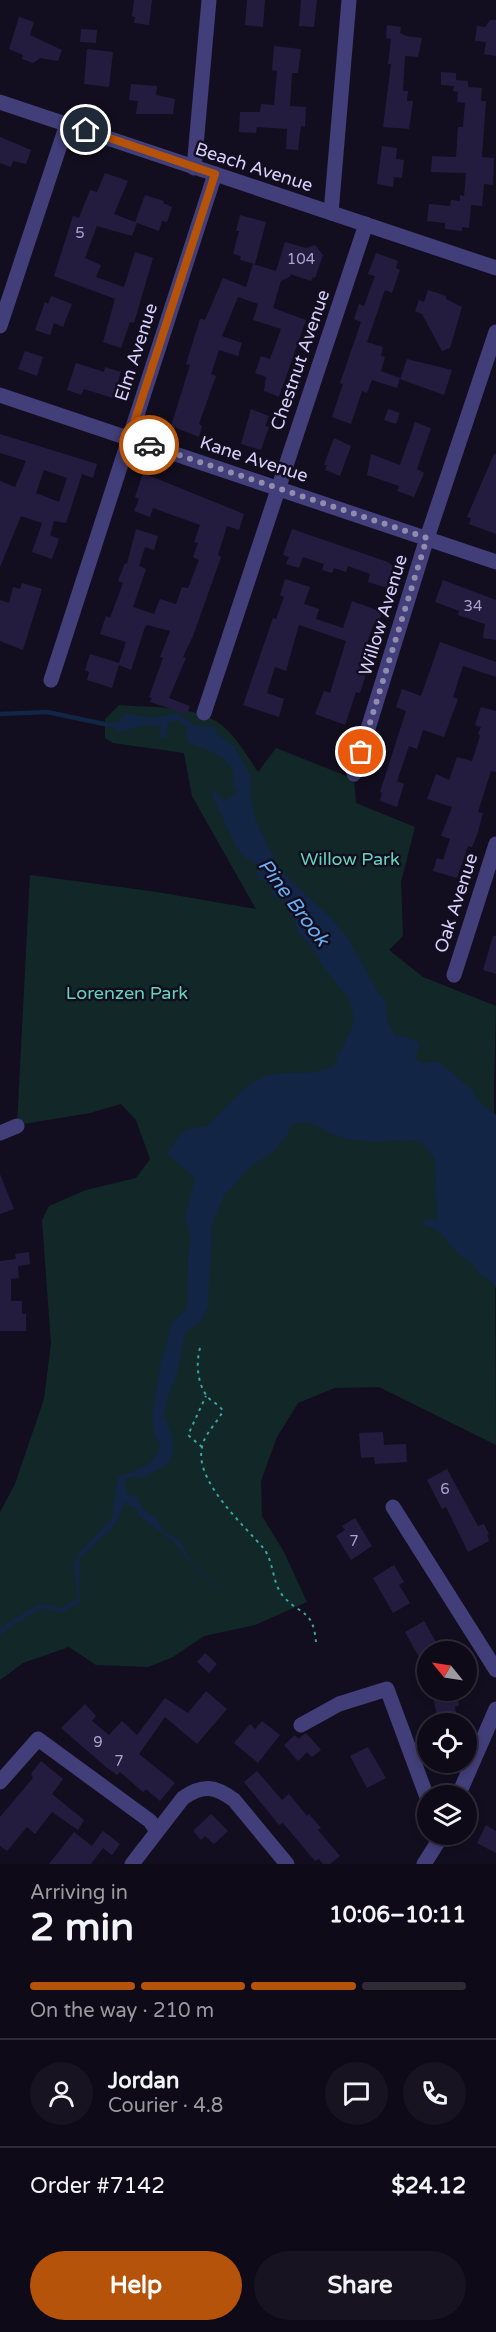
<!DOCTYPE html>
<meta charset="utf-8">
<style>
:root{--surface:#0e0a17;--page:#171320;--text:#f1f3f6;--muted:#9b9aa1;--line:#2e2b36;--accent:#b45309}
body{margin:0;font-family:"Varela Round",sans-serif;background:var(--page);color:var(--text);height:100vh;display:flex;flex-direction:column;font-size:22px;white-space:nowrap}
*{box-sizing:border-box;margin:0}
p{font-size:20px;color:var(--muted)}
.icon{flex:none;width:33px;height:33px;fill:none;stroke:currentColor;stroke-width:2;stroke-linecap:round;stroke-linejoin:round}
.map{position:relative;height:1864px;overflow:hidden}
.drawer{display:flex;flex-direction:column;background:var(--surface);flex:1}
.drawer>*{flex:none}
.needle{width:39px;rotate:300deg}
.buttons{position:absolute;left:417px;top:1641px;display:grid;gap:12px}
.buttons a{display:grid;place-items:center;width:60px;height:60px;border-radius:50%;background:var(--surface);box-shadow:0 3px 9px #0003,0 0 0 2px var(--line);font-size:30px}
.pin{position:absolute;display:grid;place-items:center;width:51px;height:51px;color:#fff;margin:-26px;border:3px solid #fff;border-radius:50%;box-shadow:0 2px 6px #0007}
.courier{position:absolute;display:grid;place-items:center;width:60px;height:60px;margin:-30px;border:4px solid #b45309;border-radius:50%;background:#fff;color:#222;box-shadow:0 2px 8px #0007}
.summary em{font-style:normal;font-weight:700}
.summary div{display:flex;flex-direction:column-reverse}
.summary{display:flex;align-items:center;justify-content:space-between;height:102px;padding:0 30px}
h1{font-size:39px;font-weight:700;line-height:45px}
.bar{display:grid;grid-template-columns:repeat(4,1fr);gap:9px 6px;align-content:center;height:72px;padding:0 30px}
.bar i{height:8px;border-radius:4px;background:var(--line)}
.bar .on{background:var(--accent)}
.bar p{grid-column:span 4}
.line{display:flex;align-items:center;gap:15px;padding:0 30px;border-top:2px solid var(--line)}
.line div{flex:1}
.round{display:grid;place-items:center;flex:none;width:63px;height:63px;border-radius:32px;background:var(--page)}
.primary-button{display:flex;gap:12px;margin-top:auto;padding:12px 30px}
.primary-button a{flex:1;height:69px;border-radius:36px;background:var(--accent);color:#fff;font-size:24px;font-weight:700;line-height:69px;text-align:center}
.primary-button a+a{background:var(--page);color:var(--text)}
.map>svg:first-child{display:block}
</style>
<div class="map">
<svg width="496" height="1864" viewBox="0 0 496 1864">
<rect width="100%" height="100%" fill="#120e1f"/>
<path fill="#122828" d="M 119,705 C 151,708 187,705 216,721 C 234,732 246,755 258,772 L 276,748 L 354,779 L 356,803 L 415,827 L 401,882 L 403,936 L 389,950 L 423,977 L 496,1006 L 494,1086 L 496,1445 L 379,1387 L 335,1388 L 298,1403 L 277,1437 L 261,1481 L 262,1516 L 284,1552 L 307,1602 L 255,1625 L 204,1636 L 173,1657 L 148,1667 L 96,1665 L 69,1647 L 23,1663 L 0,1680 L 0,1512 L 15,1484 L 44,1399 L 51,1343 L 42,1220 L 49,1206 L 86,1190 L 136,1178 L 150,1159 L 136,1120 L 121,1104 L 90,1113 L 17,1125 L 30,875 L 157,892 L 256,909 L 192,796 L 184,753 L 113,743 L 105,738 L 105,719 Z"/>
<path fill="#122544" d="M 177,713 L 196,726 L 214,727 L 218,735 L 234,746 L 246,768 L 251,777 L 250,795 L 256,821 L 280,870 L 332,919 L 346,935 L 378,992 L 386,1002 L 387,1020 L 396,1037 L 399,1035 L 420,1043 L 415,1058 L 420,1063 L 439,1062 L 472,1090 L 477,1100 L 496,1115 L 496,1288 L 489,1279 L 478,1274 C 476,1264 469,1263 462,1257 C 447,1244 445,1231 423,1224 L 412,1229 L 428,1219 L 437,1221 L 435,1159 L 421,1141 C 394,1139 367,1145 341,1137 C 323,1132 307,1114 290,1126 L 288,1134 L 274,1151 L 249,1168 L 224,1196 L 212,1223 L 208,1306 L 200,1322 L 185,1333 L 177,1374 L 167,1399 L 164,1416 L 172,1435 L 173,1453 L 169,1463 L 141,1479 L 134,1476 L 126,1479 L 124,1483 L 128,1495 L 137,1496 L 142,1508 L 155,1517 L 165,1533 C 186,1539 184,1554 196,1567 C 207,1577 217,1587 228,1598 L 197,1570 L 174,1542 L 138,1515 L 137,1509 L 129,1506 L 127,1501 L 112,1528 L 79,1559 L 79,1605 L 73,1565 L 80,1552 L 112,1518 L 118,1477 C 137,1469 155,1467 160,1445 L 154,1434 L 152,1414 L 160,1368 L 172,1323 L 187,1309 L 188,1255 L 191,1238 L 185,1217 L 195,1178 L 167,1154 C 180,1135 181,1126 206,1127 C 225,1111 241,1085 266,1076 C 291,1068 317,1080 338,1061 L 335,1053 L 340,1053 L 353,1025 L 354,1016 L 348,997 L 324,968 L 309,943 L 298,933 L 294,919 L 281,897 L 273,898 L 270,884 L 257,878 L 258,865 L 245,858 L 236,847 L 212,795 L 213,790 L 226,802 L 237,790 L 233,787 C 239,756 209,752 187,742 L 187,728 L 178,720 L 168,722 L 166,737 L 163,738 L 159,737 L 161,727 L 142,725 L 126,731 L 117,731 L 114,726 L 125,714 L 155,718 Z"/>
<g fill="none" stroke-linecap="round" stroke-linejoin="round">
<g stroke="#122544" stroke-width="4.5">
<polyline points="0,714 47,712 114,726 119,724"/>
<polyline points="0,1633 7,1626 40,1606 62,1610 78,1601"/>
</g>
</g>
<g fill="#241c3e" fill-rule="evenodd">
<polygon points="134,0 152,0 149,25 134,23 135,17 132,16"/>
<polygon points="247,0 265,0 263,27 245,25"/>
<polygon points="301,0 317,0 314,27 299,26"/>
<polygon points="19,17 34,22 30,35 62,50 58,61 40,58 33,63 22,59 23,55 9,49"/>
<polygon points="490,20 496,20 496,56 484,54 486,42 475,41 477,26 485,27"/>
<polygon points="387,25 401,27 400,33 406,36 422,38 418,57 405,56 403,91 408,91 407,101 413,101 409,129 383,127 391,64 388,64 391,39 386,38"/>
<polygon points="81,29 97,30 96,43 80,42"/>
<polygon points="274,46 301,49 298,73 292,73 290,106 306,107 305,127 301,126 298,150 286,149 287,129 257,127 256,133 239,132 240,112 260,112 261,104 274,105 277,71 272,70"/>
<polygon points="87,49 113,52 109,87 84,84"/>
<polygon points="441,72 456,73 456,80 468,81 468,87 482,88 481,101 486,101 482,157 494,158 493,185 484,184 482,206 471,205 469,228 462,227 462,231 445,229 445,223 427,221 429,204 450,206 451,200 460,201 460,195 464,196 466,173 431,172 432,156 456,157 458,127 463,127 465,103 457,102 458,92 453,91 454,86 441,85"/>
<polygon points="131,84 157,86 156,95 175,99 173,114 136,114 138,101 129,100"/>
<polygon points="0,137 31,150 26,164 13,161 11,167 0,163"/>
<polygon points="382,146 397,148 396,159 404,160 402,178 394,177 393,187 377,184"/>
<polygon points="105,173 128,181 114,214 135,222 145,195 164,201 163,203 172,207 167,222 162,221 159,231 137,223 132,236 97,226 85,258 101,265 96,277 124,287 135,252 153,258 134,323 130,322 121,348 103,342 115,299 54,276 73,216 79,218 90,190 97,192"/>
<polygon points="240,215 266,222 255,264 240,260 241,256 233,254 239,231 236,231"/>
<polygon points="285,242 306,248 315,245 323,255 315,278 313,277 311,281 290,274 291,276 281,281 273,308 306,320 279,397 264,391 266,377 255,373 261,356 270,359 281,329 253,320 258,304 238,297 222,336 242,343 238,356 219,350 211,374 216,376 199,424 202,426 199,437 171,426 190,365 186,364 200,319 205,320 223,278 246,287 253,264 276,271"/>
<polygon points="376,253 398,261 396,268 400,270 392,293 385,290 367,342 383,347 381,356 385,357 381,371 400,378 397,388 372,380 367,393 362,391 351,424 332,417 343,384 340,383 361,322 354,319 359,304 364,306 375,276 368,274"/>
<polygon points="428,290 446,296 446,299 462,307 450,348 442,351 422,314 415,311 419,300 424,302"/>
<polygon points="51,296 72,304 63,327 54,323 50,335 35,330 45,302 48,304"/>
<polygon points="25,351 43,357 37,376 18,369"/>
<polygon points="407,359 452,370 444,395 400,379"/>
<polygon points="76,363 104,372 105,367 121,372 113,398 84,389 81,395 67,390"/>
<polygon points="251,409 269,416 265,426 269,427 261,450 241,444"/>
<polygon points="388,409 400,413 396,424 384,420"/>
<polygon points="415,422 431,428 417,469 424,473 414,497 397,491 399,486 367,475 371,454 400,465"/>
<path d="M 0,434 L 97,464 L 93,478 L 82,474 L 66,523 L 54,521 L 50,535 L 59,539 L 52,559 L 32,552 L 42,523 L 21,516 L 0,567 L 0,481 L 15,487 L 26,461 L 0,453 ZM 44,470 L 67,478 L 59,502 L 36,493 Z"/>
<polygon points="334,438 351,446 340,476 325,470 327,465 324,465"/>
<polygon points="494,454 496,454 496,534 469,524 471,518 467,517"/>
<polygon points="143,473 244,514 239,530 227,526 218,555 221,557 193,636 183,657 186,658 169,698 190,706 187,714 150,702 152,698 149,697 163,658 160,657 170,631 147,625 145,627 131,670 119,665 112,688 87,680 89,672 85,670 90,654 119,663 126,642 100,634 106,616 110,618 123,583 118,581 125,563 127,564 136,529 158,536 154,550 145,547 139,566 146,569 133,607 154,614 160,599 176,604 182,587 188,588 199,560 193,557 198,543 194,542 200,525 153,508 150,517 134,511 139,499 135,497"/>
<polygon points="292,529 388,562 393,566 387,588 368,582 370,574 348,566 346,572 334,568 332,573 322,570 324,564 303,557 299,568 286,564 289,557 283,555"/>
<polygon points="285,579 310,587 304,604 319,609 316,619 343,628 352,601 382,612 378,624 374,623 367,643 375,646 360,693 356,692 345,725 315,714 324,691 330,693 346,641 299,625 286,671 275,667 267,693 284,699 279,717 243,705 273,618 276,619 284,597 280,595"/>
<polygon points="443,580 496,600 496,640 483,638 485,624 458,615 459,611 435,602"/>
<polygon points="22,583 42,589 23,650 0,641 0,600 9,603 13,587 20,589"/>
<polygon points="440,642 496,662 496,677 463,666 453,697 458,699 444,737 423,730 417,749 409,746 397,781 404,784 397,807 380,801 382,793 380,792 406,711 396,707 402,689 421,696"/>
<polygon points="481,707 496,711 496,772 491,771 478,812 483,813 477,835 472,847 468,846 457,878 433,871 437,858 443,860 450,839 441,836 452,807 427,799 436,774 449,780 457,757 472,761 480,736 478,733 481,727 475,725"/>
<polygon points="493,936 496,936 496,974 483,970"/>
<polygon points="0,1174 14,1209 0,1214"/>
<polygon points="29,1252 30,1264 18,1266 19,1278 11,1279 11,1301 22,1301 22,1314 26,1314 26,1331 0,1331 0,1261 16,1259 15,1254"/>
<polygon points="383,1432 384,1445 406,1444 407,1462 375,1464 374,1457 361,1458 359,1433"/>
<polygon points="447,1469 478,1526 484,1524 489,1534 487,1535 489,1541 468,1552 446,1507 442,1509 427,1480"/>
<polygon points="355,1518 372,1546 351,1560 336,1536 345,1530 342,1526"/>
<polygon points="394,1565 404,1582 399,1585 410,1603 393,1613 373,1578"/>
<polygon points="424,1621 440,1649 428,1652 428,1655 420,1659 405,1632"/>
<polygon points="205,1653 217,1664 209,1673 197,1662"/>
<polygon points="432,1690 457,1690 459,1706 455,1706 456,1714 451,1714 452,1720 438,1722"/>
<polygon points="206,1691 227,1709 197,1744 165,1717 139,1754 175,1783 160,1801 146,1789 143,1792 120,1772 117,1775 106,1767 61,1728 85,1704 96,1716 92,1721 109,1735 122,1721 137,1735 165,1698 188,1713"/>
<polygon points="262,1721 280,1735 258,1763 234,1743 250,1724 255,1729"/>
<polygon points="306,1733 321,1750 312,1757 307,1752 298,1761 284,1745 295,1735 298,1739"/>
<polygon points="368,1747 386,1778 367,1788 350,1756"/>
<polygon points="41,1761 63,1779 52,1794 84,1820 78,1830 52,1812 35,1834 27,1827 7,1851 0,1846 0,1817 33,1778 31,1774"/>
<polygon points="257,1771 282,1800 289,1794 307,1816 309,1814 321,1828 318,1830 340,1856 330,1864 323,1864 319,1859 315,1861 283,1823 279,1825 244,1782"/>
<polygon points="211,1814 228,1831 214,1844 205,1836 201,1840 193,1831"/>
<polygon points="486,1825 496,1831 496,1853 477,1843"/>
<polygon points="103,1831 120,1844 112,1855 103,1848 91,1864 49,1864 74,1832 92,1846"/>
</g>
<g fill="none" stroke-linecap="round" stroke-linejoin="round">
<g stroke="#38a6a3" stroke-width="2" stroke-dasharray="3 4.5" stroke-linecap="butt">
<path d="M 200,1348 C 196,1363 197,1381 206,1395 C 210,1401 219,1404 223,1411 C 217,1423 205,1433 202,1447 C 194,1481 244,1525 264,1549 C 274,1562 272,1583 283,1596 C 300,1616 313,1608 316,1642"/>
<polyline points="202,1447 188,1435 206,1396"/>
</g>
<g stroke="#413e79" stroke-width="15">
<polyline points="0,102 496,268"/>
<polyline points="194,168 209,0"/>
<polyline points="331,213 349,0"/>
<polyline points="0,326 67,124"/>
<polyline points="0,395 496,562"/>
<polyline points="51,680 215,174"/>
<polyline points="204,713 366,224"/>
<polyline points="354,774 427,538 496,332"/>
<polyline points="454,975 496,844"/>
<polyline points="0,1133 17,1126"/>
<polyline points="393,1507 496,1670"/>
<polyline points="301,1725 339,1704 387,1689 428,1800"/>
<polyline points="0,1782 38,1739 150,1821 157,1831"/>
<polyline points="458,1796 496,1709"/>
<path d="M 132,1864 L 183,1798 C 203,1784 215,1786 234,1800 L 287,1864"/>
<polyline points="424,1864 443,1834"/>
</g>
</g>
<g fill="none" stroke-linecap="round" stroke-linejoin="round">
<polyline stroke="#918cae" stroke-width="6" stroke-dasharray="0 10.8" points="149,445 427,538 361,752"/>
<polyline stroke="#b45309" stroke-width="8" points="86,130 215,174 129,438 149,445"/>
</g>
<g text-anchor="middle" stroke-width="5" stroke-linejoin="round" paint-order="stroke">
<g font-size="15" fill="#aaa3cc">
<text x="80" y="238">5</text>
<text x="301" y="264">104</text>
<text x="473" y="611">34</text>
<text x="445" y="1494">6</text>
<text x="354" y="1546">7</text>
<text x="98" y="1747">9</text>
<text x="119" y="1766">7</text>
</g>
<g font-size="18" fill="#d6d0fb" stroke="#120e1f">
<text transform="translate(254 167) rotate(18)" y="6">Beach Avenue</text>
<text transform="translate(136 352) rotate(-72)" y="6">Elm Avenue</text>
<text transform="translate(300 360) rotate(-71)" y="6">Chestnut Avenue</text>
<text transform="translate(254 459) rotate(18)" y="6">Kane Avenue</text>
<text transform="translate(383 615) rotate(-73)" y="6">Willow Avenue</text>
<text transform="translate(456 903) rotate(-72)" y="6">Oak Avenue</text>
</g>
<g font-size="18" fill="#64d3ba" stroke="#120e1f">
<text x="350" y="865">Willow Park</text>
<text x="127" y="999">Lorenzen Park</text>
</g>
<g font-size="20" font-style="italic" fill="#68aef1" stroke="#120e1f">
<text transform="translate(294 902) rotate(53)" y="7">Pine Brook</text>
</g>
</g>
</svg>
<div class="buttons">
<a><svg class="needle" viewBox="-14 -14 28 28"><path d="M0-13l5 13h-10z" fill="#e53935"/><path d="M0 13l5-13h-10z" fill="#9b9aa1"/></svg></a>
<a><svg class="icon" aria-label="locate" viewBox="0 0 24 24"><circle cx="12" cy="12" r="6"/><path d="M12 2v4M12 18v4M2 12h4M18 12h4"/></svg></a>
<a><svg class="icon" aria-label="layers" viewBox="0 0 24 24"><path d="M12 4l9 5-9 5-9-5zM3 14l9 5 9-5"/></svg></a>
</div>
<div class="pin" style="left:361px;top:752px;background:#ea580c"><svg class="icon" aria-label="bag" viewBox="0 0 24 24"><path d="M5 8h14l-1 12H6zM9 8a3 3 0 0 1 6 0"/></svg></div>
<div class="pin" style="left:86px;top:130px;background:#1f2937"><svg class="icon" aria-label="home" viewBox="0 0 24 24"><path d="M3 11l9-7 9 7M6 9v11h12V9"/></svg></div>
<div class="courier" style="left:149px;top:445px"><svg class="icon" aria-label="car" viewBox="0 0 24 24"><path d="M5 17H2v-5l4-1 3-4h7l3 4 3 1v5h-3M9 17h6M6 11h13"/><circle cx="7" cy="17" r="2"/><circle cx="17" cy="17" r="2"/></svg></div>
</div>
<section class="drawer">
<div class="summary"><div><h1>2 min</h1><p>Arriving in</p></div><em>10:06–10:11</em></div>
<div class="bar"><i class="on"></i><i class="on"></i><i class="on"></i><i></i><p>On the way · 210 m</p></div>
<div class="line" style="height:108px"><a class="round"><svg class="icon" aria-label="person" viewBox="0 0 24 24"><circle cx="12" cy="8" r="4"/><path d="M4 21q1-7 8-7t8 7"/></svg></a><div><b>Jordan</b><p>Courier · 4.8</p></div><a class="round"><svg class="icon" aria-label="chat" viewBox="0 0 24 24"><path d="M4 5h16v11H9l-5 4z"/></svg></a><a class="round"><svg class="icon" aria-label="phone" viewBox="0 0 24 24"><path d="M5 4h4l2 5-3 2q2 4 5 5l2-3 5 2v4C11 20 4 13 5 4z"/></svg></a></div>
<div class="line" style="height:78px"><div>Order #7142</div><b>$24.12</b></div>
<div class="primary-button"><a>Help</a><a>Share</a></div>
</section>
